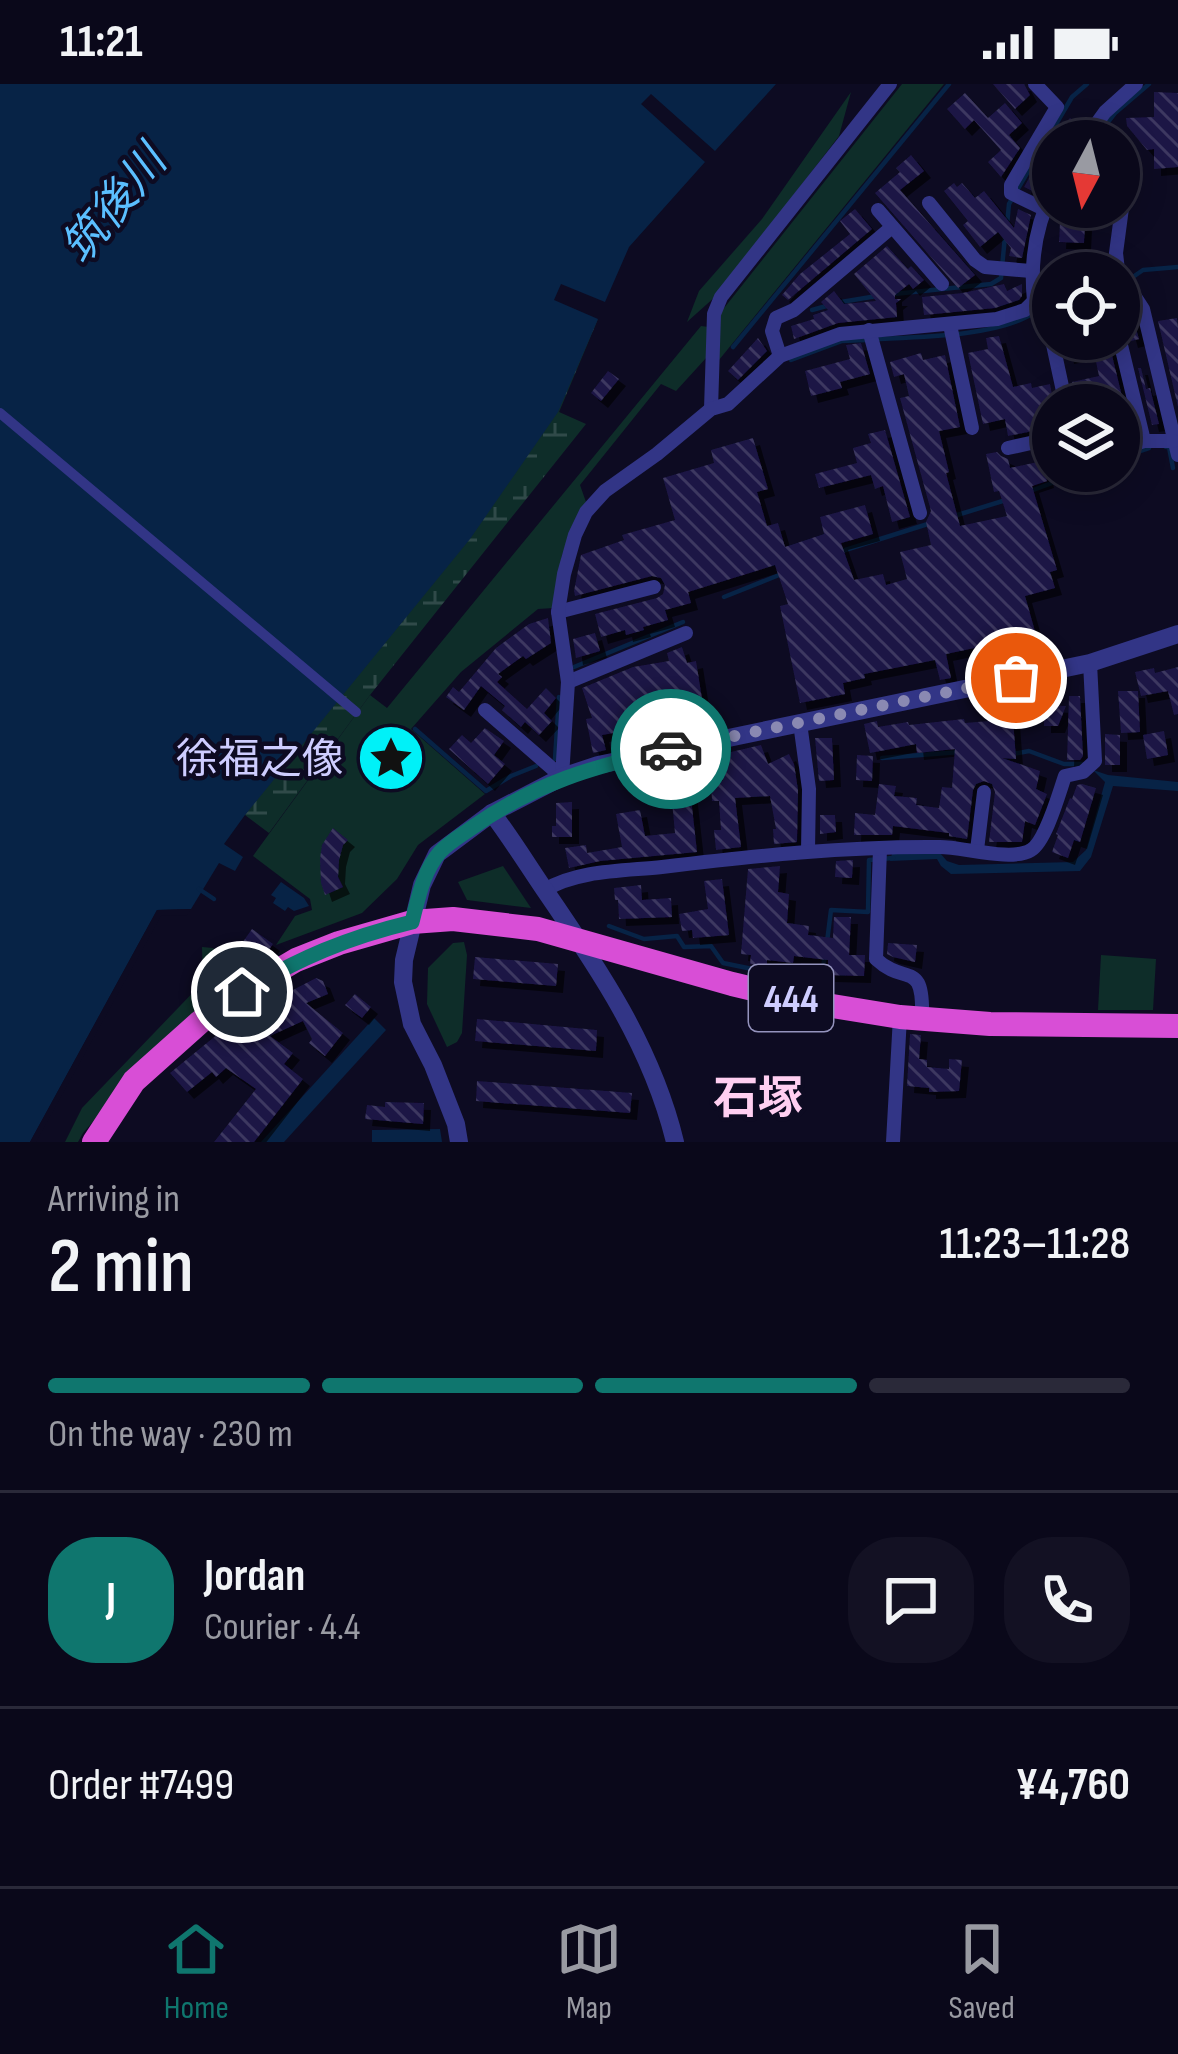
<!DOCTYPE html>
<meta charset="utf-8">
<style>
:root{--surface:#0a081a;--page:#131123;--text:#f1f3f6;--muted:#999aa2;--line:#2a2939;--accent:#0f766e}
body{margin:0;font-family:"Sofia Sans Condensed","Noto Sans JP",sans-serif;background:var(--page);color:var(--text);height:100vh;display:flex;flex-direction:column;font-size:45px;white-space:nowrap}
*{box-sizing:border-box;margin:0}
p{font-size:39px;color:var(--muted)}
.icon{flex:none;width:66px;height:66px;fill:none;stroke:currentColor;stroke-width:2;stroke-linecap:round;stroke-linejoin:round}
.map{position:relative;height:1058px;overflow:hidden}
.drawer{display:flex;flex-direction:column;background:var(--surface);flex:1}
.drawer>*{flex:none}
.needle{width:78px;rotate:187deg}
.controls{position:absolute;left:1032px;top:36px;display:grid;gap:24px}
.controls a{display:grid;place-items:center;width:108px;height:108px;border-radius:50%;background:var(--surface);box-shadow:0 6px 30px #0003,0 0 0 3px var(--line);font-size:60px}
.pin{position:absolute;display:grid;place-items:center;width:102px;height:102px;color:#fff;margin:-51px;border:6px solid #fff;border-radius:50%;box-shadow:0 3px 12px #0007}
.courier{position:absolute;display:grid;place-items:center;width:120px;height:120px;margin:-60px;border:9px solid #0f766e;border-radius:50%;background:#fff;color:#222;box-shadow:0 3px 15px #0007}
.overview em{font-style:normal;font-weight:600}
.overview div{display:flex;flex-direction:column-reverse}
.overview{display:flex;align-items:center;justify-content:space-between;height:204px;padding:0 48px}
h1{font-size:78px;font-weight:600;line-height:90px}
.bar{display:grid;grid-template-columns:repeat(4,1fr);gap:18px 12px;align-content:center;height:144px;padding:0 48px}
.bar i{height:15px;border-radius:9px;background:var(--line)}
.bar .on{background:var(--accent)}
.bar p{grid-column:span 4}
.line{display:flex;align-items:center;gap:30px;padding:0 48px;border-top:3px solid var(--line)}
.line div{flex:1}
.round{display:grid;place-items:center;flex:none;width:126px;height:126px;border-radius:48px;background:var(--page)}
.status{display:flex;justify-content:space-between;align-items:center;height:84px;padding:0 60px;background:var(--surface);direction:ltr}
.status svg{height:33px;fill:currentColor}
.dock{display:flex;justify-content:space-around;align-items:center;height:168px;border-top:3px solid var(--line);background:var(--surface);font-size:33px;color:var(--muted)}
.dock a{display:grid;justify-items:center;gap:6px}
.dock .on{color:var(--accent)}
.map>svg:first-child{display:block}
</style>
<div class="status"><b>11:21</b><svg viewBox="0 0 49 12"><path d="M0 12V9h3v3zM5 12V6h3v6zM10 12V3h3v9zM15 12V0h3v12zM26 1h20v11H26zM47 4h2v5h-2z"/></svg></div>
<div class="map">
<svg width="1178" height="1058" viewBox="0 0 1178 1058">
<defs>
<pattern id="wetland-marsh" width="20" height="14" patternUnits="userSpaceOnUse" patternTransform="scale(3)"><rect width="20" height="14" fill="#0e2d29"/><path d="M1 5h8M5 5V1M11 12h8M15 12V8" fill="none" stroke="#304a49"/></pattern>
<pattern id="building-back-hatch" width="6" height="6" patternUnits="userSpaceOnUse" patternTransform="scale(3)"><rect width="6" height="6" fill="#1c1645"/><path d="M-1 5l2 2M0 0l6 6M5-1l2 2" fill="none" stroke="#3c3761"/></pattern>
<filter id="shadow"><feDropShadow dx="7" dy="7" stdDeviation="0" flood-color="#0009"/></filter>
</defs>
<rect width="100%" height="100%" fill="#0d0b22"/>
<g fill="#0e2d29">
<polygon points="902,0 944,0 719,276 707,273 676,307 661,300 580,401 586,418 562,471 554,524 538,525 461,588 411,645 485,710 418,761 397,795 362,829 276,861 295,832 312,826 310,815 253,772 370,611 387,624 701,242 709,243"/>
<polygon points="851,8 839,52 716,212 687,238 699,207 762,135"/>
<polygon points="503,782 531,824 467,816 458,798"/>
<polygon points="464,858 467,871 462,949 457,958 447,963 427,920 428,884 453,859"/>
<polygon points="202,863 213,864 223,876 223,901 213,921 149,973 83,1049 78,1058 65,1058 82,1024 203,898"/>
<polygon points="1101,871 1156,875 1153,926 1098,926"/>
</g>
<polygon fill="url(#wetland-marsh)" points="598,235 559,328 586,340 370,611 269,749 245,731"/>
<g fill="#072346">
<polygon points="0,0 776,0 715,67 651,10 641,20 705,78 629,163 605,218 561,200 554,216 598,235 558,328 470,455 245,731 224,760 243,773 235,787 219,779 191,825 157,826 30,1058 0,1058"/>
<polygon points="1093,686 1108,691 1178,698 1178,707 1113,702 1091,773 1080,787 951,790 941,782 937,775 890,777 892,770 940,769 947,777 959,781 1073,778 1086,766 1105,698"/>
<polygon points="281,798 304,814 309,822 294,827 288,823 285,827 273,819 276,814 271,811"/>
<polygon points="374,934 386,946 284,1058 261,1058"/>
<polygon points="440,1045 442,1058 372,1058 372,1046"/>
</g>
<polygon fill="#0d0b22" points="191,825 187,831 161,832 36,1058 30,1058 157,826"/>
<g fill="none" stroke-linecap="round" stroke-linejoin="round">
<g stroke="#072346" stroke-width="4.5">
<polyline points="1093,57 1115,29 1149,0"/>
<polyline points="1007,141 1009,120 1072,13 1087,0"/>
<polyline points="1039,191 1041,204 1053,202"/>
<polyline points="1120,194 1130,195 1143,186 1178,183"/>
<polyline points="894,210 991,200 1001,194 1005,152"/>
<polyline points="841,218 877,212"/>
<polyline points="812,226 830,221"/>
<path d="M 877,255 C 921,253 1001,252 1035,228"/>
<polyline points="733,263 949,0"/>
<polyline points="791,276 842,257 866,256"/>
<polyline points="1166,363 1169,363 1173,384"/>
<polyline points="1119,374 1149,364"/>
<polyline points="1028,408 1084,387"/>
<polyline points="954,432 1006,416"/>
<polyline points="839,468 931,439"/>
<polyline points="724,513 784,489"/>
<polyline points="574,583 683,538"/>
<polyline points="415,645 486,707 511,692 536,682"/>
<polyline points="1013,670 1029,667 1064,680 1083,680"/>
<polyline points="882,674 960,668"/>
<polyline points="555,675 559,613"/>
<polyline points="199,805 214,815"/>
<polyline points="609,842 644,855 677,852 684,863 711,862 723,879 772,889 822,890 825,870"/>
<polyline points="827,858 831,826 868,828 869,776 893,774"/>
</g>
</g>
<g fill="url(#building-back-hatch)" filter="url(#shadow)">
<polygon points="993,0 1024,0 1030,11 1015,25"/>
<polygon points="1154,8 1178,9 1178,83 1154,85 1154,65 1147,66 1127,42 1126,34 1154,33"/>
<polygon points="965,9 988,34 1005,19 1022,39 1009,51 1020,64 1001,93 988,78 1001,66 974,36 965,45 947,25"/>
<polygon points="1070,34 1081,43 1073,57 1064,57 1057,51"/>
<polygon points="1119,55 1133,66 1131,83 1119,82"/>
<polygon points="911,71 924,87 900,106 975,191 958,204 875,109 900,88 896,84"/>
<polygon points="1042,71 1051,76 1048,82 1053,85 1053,90 1039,110 1024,103"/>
<polygon points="954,99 957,103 962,99 975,114 984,107 1014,144 1018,125 1031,131 1022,174 1009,172 1011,164 998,148 980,163 963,141 968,137 944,107"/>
<polygon points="855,125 872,145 788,216 782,211 800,190 850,150 840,137"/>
<polygon points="1060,138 1085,139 1084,159 1059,158"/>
<polygon points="887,162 908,185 911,182 924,196 913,205 909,200 895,211 895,215 901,215 896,219 897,233 838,239 794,255 791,242 814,235 813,231 828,226 821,218 834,207 844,220 876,217 854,190"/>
<polygon points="1004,200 1007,207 1022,200 1022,212 1019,216 995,224 924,231 922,213 963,209"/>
<polygon points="1131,227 1139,255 1131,257 1128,246 1122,242 1119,230"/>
<polygon points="1177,234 1178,244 1178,323 1158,237"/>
<polygon points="999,252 1013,303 1031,299 1032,304 1050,300 1054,321 1053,343 1008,352 1005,335 983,340 968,269 988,265 986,254"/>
<polygon points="758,254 767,267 738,296 728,287"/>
<polygon points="1063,255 1108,255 1131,349 1119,353 1119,321 1077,321 1072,298 1099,292 1094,268 1067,273"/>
<polygon points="861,259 870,290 840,298 842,304 811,312 805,287 850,275 846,261"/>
<polygon points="921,269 923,276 945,271 960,343 939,347 949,388 946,389 960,442 1007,432 999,407 994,408 986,370 997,368 1001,372 1008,375 1010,384 1047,376 1045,367 1053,366 1053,386 1045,388 1047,397 1032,402 1057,486 1050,488 1055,504 1025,512 1036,551 946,570 951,594 940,596 935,576 864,590 865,594 843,599 845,610 800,619 780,522 788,520 775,481 688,508 691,519 665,526 668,536 643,543 644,546 626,551 625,546 601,553 595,530 657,514 663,510 665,501 661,494 652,492 575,512 574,507 581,471 624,456 622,451 675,436 663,394 714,379 711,366 753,354 768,405 757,408 767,442 778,439 785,463 824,450 820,433 865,421 873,450 841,459 854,496 883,490 886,501 907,495 900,468 931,461 926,438 931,427 900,314 909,312 904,290 894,293 890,278"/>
<polygon points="1138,284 1141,284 1146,305 1150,304 1159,340 1152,341"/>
<polygon points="608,287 619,295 601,317 591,309"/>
<polygon points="885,346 910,433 892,438 883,402 875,405 871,391 819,404 815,390 857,379 853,364 871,359 868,350"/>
<polygon points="548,534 551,559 526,575 523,572 498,590 502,593 497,598 527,625 546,604 556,614 544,629 552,637 539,651 525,638 521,643 502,626 505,622 481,602 464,626 446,613 453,603 459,608 496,564 529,540"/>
<polygon points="595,549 600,567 576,574 573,555"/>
<polygon points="682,563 687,579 696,577 705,634 686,637 688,649 663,654 661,641 602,651 606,666 593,669 586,635 592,634 582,604 633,583 669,577 667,569"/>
<polygon points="1178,583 1178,630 1174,631 1168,607 1141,612 1135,588 1154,584 1155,589"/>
<polygon points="1118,607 1138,607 1140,648 1121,649"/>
<polygon points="1069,612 1080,612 1083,672 1080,676 1067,676"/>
<polygon points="1044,621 1066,622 1058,642 1044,642"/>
<polygon points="964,635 965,639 1013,635 1016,675 1002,674 1040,687 1036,705 1047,710 1035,741 1025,737 1022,758 989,758 995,708 992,700 984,697 976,700 973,706 967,755 949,752 949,749 893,742 892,751 854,751 855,729 875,731 879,700 896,702 894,712 917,714 916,721 939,724 942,703 952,704 955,665 917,669 916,660 870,669 864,640 877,637 878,643 908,638 909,641"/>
<polygon points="485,644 504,657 494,671 505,680 488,700 449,665 462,651 471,659"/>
<polygon points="1164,647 1168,671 1147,675 1143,651"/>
<polygon points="1105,650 1120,651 1120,681 1105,681"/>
<polygon points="815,654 832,654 834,696 819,697"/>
<polygon points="761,661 768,680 789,670 794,680 798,706 797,758 774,760 773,745 776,745 770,712 735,714 741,763 716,766 714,746 721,746 719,717 712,717 711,698 723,697 714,672"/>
<polygon points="857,671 873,672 872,697 856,696"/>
<polygon points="1082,700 1096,704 1080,758 1074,756 1068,774 1052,768 1058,751 1056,750 1070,714 1072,715 1077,701"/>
<polygon points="690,705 697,768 600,777 569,784 565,764 586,761 587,769 622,763 616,730 640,726 645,752 675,749 671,707"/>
<polygon points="572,718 572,753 552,753 552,742 556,742 556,719"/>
<polygon points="820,731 835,731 836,748 820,750"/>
<polygon points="333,744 348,756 343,761 339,776 338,793 343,803 325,811 321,799 320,775 322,761"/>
<polygon points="853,776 852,794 835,793 836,777"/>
<polygon points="780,782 778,808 789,810 787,839 809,842 808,851 833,854 834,833 851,833 849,871 865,871 864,892 828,891 828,876 794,872 793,879 767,876 767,882 750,880 751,871 741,870 748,785"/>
<polygon points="722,795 729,851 693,854 692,846 682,847 679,830 708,825 704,797"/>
<polygon points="641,801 642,816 671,814 672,833 619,835 618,816 615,816 614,804"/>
<polygon points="252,845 273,860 261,877 240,862"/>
<polygon points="888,859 917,861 915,878 893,873 887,870"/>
<polygon points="475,873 558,880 556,902 473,895"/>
<polygon points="316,894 323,897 328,910 306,919 343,949 325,972 309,959 312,955 303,937 270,952 293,969 284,980 303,995 254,1058 214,1058 256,1005 226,984 216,993 212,988 187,1008 170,989 224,945 235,948 273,930 268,919"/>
<polygon points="355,910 371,923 362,934 345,921"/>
<polygon points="477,935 597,946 596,967 475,957"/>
<polygon points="910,950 921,951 919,975 927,976 927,983 949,985 949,975 962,976 959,1007 929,1008 929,1004 907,1002"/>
<polygon points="477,997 632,1009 630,1029 476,1017"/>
<polygon points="385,1018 424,1019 423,1040 365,1035 367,1021 385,1023"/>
</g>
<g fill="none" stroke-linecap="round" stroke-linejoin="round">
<polyline stroke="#323586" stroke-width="10" points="0,329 356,628"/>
<g stroke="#323586" stroke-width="14">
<polyline points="1035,0 1057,23 1011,101 1011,109 1044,125"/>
<polyline points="1084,57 1105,28 1136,0"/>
<polyline points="929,119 975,176 985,183 1031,187"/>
<polyline points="878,126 942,200"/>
<polyline points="1119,195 1116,169 1122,124"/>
<polyline points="1119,202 1128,202 1143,225 1178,371"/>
<polyline points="1043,214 1066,321"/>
<path d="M 1034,217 C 1030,178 1035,142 1053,107"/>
<polyline points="950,241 972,344"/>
<polyline points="869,246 920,429"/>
<polyline points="1119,253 1144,357"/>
<polyline points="780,272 772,247 776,234 794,226 892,143"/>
<polyline points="711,325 714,230 721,213 890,0"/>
<polyline points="1008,364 1053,354"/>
<polyline points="1119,365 1144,357 1173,357"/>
<polyline points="558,528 654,503"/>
<polyline points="568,598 686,549"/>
<polyline points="485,626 562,693"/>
<polyline points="800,639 809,705 808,766"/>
<polyline points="562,693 568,598 558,528 564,490 575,451 586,428 605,407 657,370 711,325 728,320 780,272 840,250 997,235 1025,226 1034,217 1053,213"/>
<path d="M 880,765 L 876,875 C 906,903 924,874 922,935"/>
<polyline points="977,766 984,708"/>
<path d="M 545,806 C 577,786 625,787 662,783 C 755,772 846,762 940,763 C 963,763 1012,778 1031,766 C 1046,757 1059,709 1065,692 L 1083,688 L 1095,677 L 1090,579"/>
<polyline points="893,1058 900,933"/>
</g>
<g stroke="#323586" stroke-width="18">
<path d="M 492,729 C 511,754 527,780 544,805 C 599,885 652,963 675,1058"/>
<polyline points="459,1058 456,1040 433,981 412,940 403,898 404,876 422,801 437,770 492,729 562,693 598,681 1090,579 1178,550"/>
</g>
<polyline stroke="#d84ed6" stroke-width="24" points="94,1058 134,997 200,938 242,908 296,876 339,859 412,838 453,835 538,845 732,900 808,918 900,933 990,940 1178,942"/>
</g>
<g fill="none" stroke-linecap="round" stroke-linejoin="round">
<polyline stroke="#8a89b2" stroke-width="12" stroke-dasharray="0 21.6" points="671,665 1016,594"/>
<path stroke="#0f766e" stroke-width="15" d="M 242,908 C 300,874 346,854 412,838 C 418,815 423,787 440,768 C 448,759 460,752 470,745 C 535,699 594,682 671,665"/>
</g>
<defs>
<symbol id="sight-disc" viewBox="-11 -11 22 22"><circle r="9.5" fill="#00f1f8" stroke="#0d0b22"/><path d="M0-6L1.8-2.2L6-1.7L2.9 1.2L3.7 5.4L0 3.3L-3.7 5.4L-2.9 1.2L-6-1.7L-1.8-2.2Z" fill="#111"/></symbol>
</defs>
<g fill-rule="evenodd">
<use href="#sight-disc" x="353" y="636" width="76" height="76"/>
</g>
<g text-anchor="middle" stroke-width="9" stroke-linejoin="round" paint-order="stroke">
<rect fill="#0d0b22" stroke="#9493bd" stroke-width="3" x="749" y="881" width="84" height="66" rx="9"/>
<g font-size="39" font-weight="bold" fill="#cecdff">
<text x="791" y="928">444</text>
</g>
<g font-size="42" fill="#cecdff" stroke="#0d0b22" text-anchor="end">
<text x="344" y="689">徐福之像</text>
</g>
<g font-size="45" font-style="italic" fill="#5bbfff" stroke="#0d0b22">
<text transform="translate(113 120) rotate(-51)" y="16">筑後川</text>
</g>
<g font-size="45" font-weight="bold" fill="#ffcff1" stroke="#0d0b22">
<text x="758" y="1029">石塚</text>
</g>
</g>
</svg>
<div class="controls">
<a><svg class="needle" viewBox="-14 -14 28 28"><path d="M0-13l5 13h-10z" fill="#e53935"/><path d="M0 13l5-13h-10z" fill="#999aa2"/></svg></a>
<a><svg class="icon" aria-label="locate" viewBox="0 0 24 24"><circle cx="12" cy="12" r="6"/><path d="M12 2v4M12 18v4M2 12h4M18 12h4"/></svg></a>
<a><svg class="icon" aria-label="layers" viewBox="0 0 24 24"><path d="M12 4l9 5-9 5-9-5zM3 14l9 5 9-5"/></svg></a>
</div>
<div class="pin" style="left:1016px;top:594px;background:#ea580c"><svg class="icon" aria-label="bag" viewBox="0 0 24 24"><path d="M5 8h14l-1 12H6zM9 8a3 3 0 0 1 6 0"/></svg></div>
<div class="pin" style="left:242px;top:908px;background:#1f2937"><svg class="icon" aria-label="home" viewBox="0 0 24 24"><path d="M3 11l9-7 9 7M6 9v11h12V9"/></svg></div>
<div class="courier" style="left:671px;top:665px"><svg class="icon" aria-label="car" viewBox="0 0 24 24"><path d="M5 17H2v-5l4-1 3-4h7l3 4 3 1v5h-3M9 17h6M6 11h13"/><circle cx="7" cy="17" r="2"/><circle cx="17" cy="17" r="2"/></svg></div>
</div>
<section class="drawer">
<div class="overview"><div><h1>2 min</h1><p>Arriving in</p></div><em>11:23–11:28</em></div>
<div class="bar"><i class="on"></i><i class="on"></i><i class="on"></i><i></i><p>On the way · 230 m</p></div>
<div class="line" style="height:216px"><b class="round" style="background:var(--accent);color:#fff">J</b><div><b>Jordan</b><p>Courier · 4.4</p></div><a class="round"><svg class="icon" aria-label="chat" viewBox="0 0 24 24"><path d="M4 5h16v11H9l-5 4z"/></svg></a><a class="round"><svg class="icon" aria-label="phone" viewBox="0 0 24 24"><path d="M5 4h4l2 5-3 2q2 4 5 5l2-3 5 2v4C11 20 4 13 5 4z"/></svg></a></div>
<div class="line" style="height:156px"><div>Order #7499</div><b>¥4,760</b></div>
</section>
<nav class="dock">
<a class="on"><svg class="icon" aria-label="home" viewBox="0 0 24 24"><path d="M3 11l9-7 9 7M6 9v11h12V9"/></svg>Home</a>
<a><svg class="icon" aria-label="map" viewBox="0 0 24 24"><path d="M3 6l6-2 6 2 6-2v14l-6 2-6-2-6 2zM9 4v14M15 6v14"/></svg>Map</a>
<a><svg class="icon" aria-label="saved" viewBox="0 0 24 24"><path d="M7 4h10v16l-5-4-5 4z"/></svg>Saved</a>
</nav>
